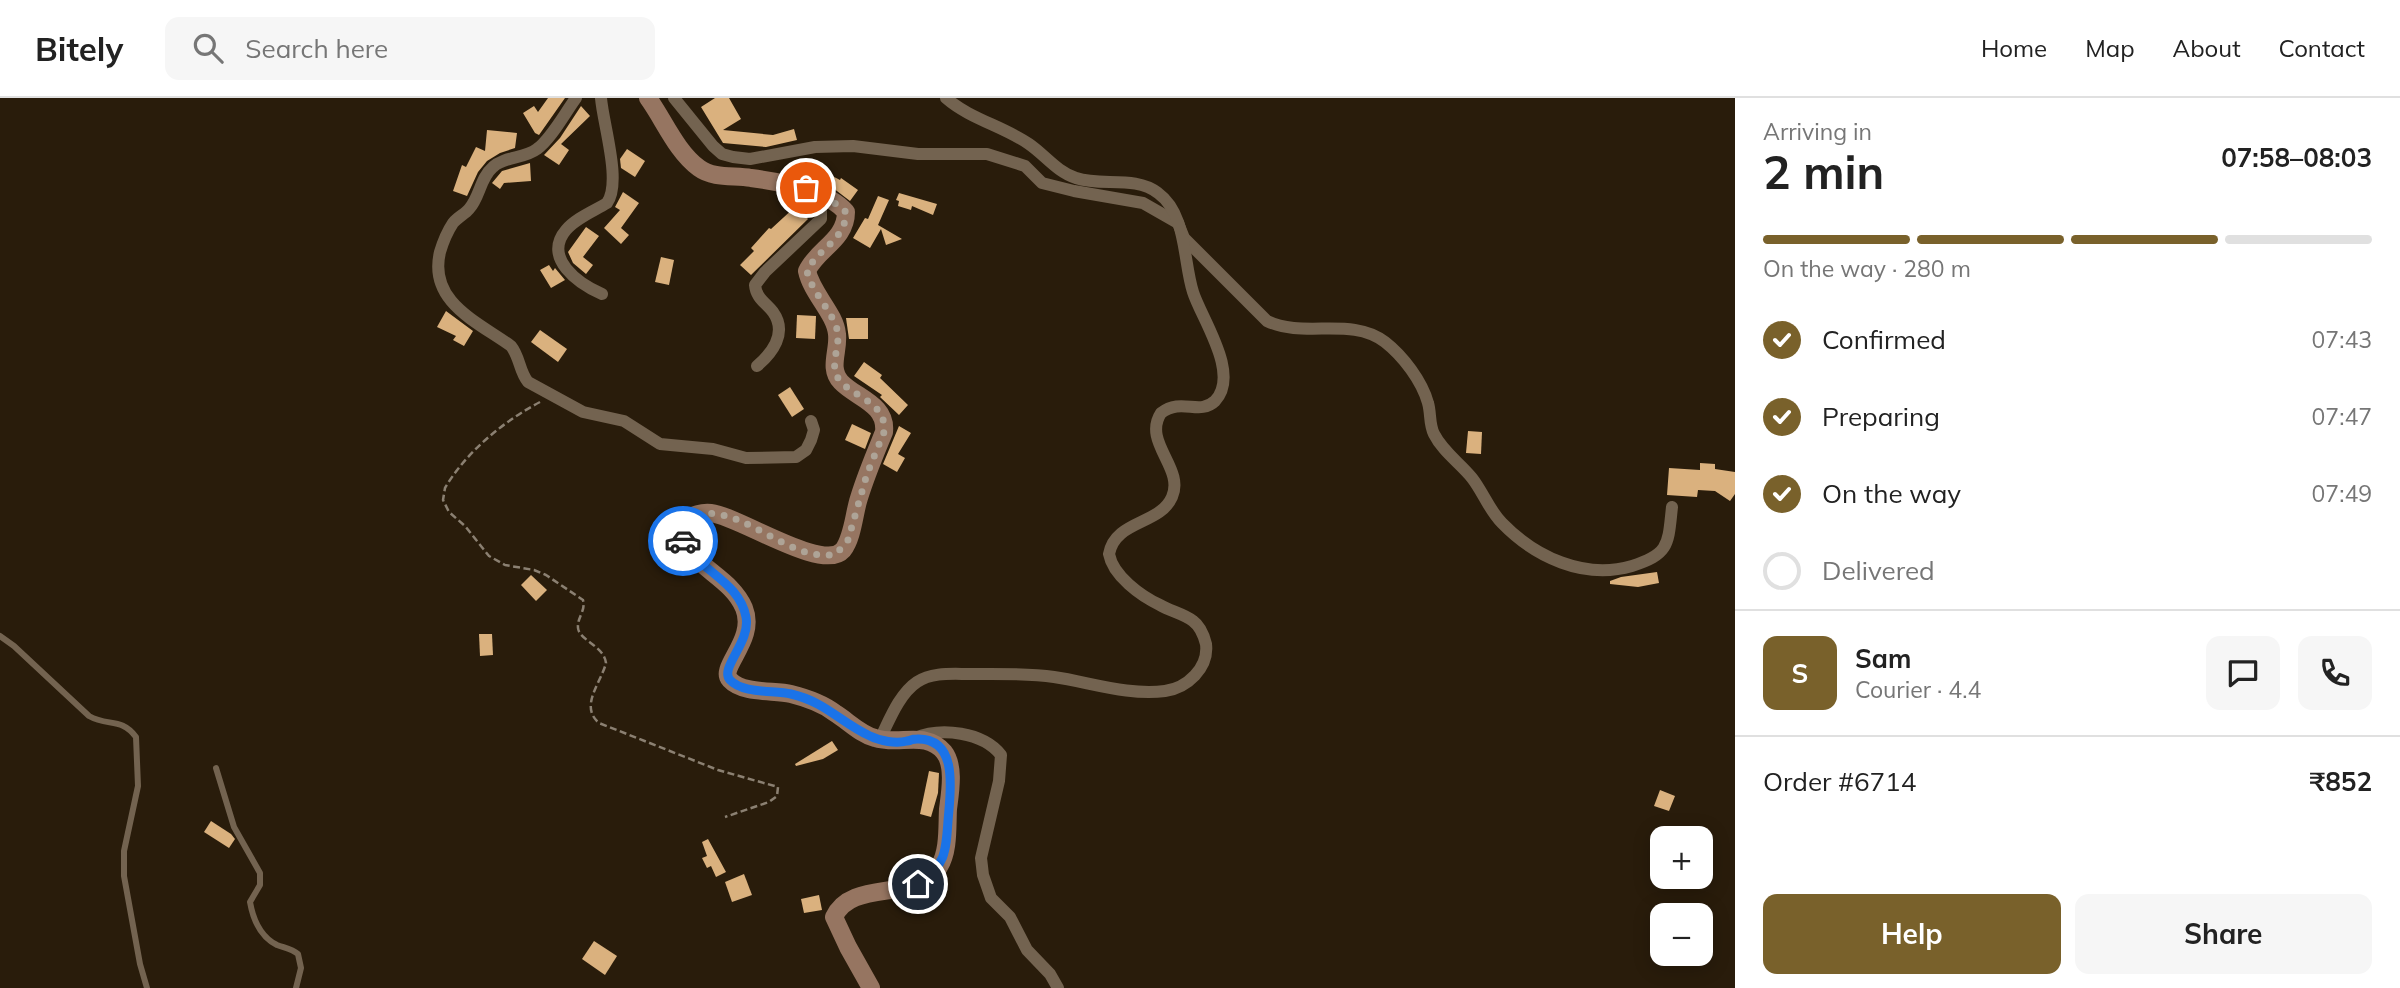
<!DOCTYPE html>
<meta charset="utf-8">
<style>
:root{--surface:#fff;--page:#f6f6f6;--text:#222;--muted:#767676;--line:#e0e0e0;--accent:#79612b}
body{margin:0;font-family:Mulish,sans-serif;background:var(--page);color:var(--text);height:100vh;display:flex;flex-direction:column;font-size:26px;white-space:nowrap}
*{box-sizing:border-box;margin:0}
p{font-size:23px;color:var(--muted)}
.icon{flex:none;width:38px;height:38px;fill:none;stroke:currentColor;stroke-width:2;stroke-linecap:round;stroke-linejoin:round}
.map{position:relative;flex:1;overflow:hidden}
.drawer{display:flex;flex-direction:column;background:var(--surface);width:665px}
.drawer>*{flex:none}
.fabs{position:absolute;left:1650px;top:728px;display:grid;gap:14px}
.fabs a{display:grid;place-items:center;width:63px;height:63px;border-radius:14px;background:var(--surface);box-shadow:0 4px 18px #0003;font-size:35px}
.pin{position:absolute;display:grid;place-items:center;width:60px;height:60px;color:#fff;margin:-30px;border:4px solid #fff;border-radius:50%;box-shadow:0 2px 7px #0007}
.courier{position:absolute;display:grid;place-items:center;width:70px;height:70px;margin:-35px;border:5px solid #1a73e8;border-radius:50%;background:#fff;color:#222;box-shadow:0 2px 9px #0007}
.headline em{font-style:normal;font-weight:700}
.headline div{display:flex;flex-direction:column-reverse}
.headline{display:flex;align-items:center;justify-content:space-between;height:119px;padding:0 28px}
h1{font-size:46px;font-weight:700;line-height:52px}
.bar{display:grid;grid-template-columns:repeat(4,1fr);gap:10px 7px;align-content:center;height:84px;padding:0 28px}
.bar i{height:9px;border-radius:5px;background:var(--line)}
.bar .selected{background:var(--accent)}
.bar p{grid-column:span 4}
.line{display:flex;align-items:center;gap:18px;padding:0 28px;border-top:2px solid var(--line)}
.line div{flex:1}
.round{display:grid;place-items:center;flex:none;width:74px;height:74px;border-radius:14px;background:var(--page)}
ol{padding:0 28px;list-style:none}
li{display:flex;align-items:center;gap:21px;height:77px}
li p{margin-inline-start:auto}
li .icon{padding:7px;border-radius:50%;background:var(--accent);color:#fff;stroke-width:4}
li:last-child{color:var(--muted)}
li i{width:38px;height:38px;border:4px solid var(--line);border-radius:50%}
.action{display:flex;gap:14px;margin-top:auto;padding:14px 28px}
.action a{flex:1;height:80px;border-radius:14px;background:var(--accent);color:#fff;font-size:28px;font-weight:700;line-height:80px;text-align:center}
.action a+a{background:var(--page);color:var(--text)}
header{display:flex;align-items:center;gap:42px;box-sizing:border-box;height:98px;padding:0 35px;background:var(--surface);border-bottom:2px solid var(--line)}
header strong{font-size:33px}
nav{display:flex;gap:38px;margin-inline-start:auto;font-size:24px}
.search{width:490px;height:63px;background:var(--page);display:flex;align-items:center;gap:18px;box-sizing:border-box;padding:0 24px;border-radius:14px;color:var(--muted);font-size:26px}
main{display:flex;flex:1;min-height:0}
.map>svg:first-child{display:block}
</style>
<header>
<strong>Bitely</strong>
<div class="search"><svg class="icon" aria-label="search" viewBox="0 0 24 24"><circle cx="10" cy="10" r="6"/><path d="M15 15l6 6"/></svg>Search here</div>
<nav><a>Home</a><a>Map</a><a>About</a><a>Contact</a></nav>
</header>
<main>
<div class="map">
<svg width="1735" height="890" viewBox="0 0 1735 890">
<rect width="100%" height="100%" fill="#291c0b"/>
<g fill="#dab17e">
<polygon points="548,0 565,0 539,37 535,35 523,15 534,8 538,14"/>
<polygon points="715,0 729,0 741,21 723,32 773,37 794,31 797,42 766,49 723,45 701,9"/>
<polygon points="581,8 590,18 561,46 569,52 559,67 544,57 560,40"/>
<polygon points="487,32 517,35 515,50 500,55 487,63 478,74 467,98 453,93 462,67 466,69 476,49 485,53"/>
<polygon points="627,51 645,63 635,79 621,70 620,61"/>
<polygon points="530,65 531,83 504,85 500,91 492,85 502,73"/>
<polygon points="811,67 840,82 841,80 858,92 850,103 833,90 817,83 817,80 807,72"/>
<polygon points="623,94 639,105 621,130 629,137 621,146 604,130 620,112 615,109"/>
<polygon points="899,95 937,106 933,117 912,108 911,112 898,108 899,103 896,102"/>
<polygon points="878,98 889,102 878,127 902,141 886,147 881,131 870,150 853,140 865,120 868,121"/>
<polygon points="796,108 808,121 751,177 740,167 754,153 751,150 769,130 771,131"/>
<polygon points="586,129 599,138 583,159 593,167 586,176 573,165 568,154"/>
<polygon points="661,159 674,162 669,187 655,184"/>
<polygon points="549,167 553,173 555,170 565,182 551,190 540,172"/>
<polygon points="446,213 473,233 464,248 453,242 456,238 437,229"/>
<polygon points="797,217 816,218 815,241 796,240"/>
<polygon points="846,220 868,220 868,241 849,241"/>
<polygon points="540,232 567,251 558,264 531,244"/>
<polygon points="864,264 882,277 880,280 908,307 899,317 880,299 882,297 854,278"/>
<polygon points="790,289 804,311 792,319 778,297"/>
<polygon points="852,326 871,335 865,351 845,342"/>
<polygon points="899,328 911,335 898,356 905,360 897,374 883,366"/>
<polygon points="1468,333 1482,334 1481,356 1466,355"/>
<polygon points="1700,365 1715,366 1715,371 1735,374 1735,396 1730,403 1715,393 1698,392 1697,399 1667,397 1669,370 1700,372"/>
<polygon points="1657,474 1659,485 1638,489 1610,486 1610,483 1621,479"/>
<polygon points="531,477 547,492 536,503 521,487"/>
<polygon points="479,536 492,536 493,557 480,558"/>
<polygon points="832,643 838,652 823,661 796,668 795,666"/>
<polygon points="929,673 939,675 938,695 931,719 920,716"/>
<polygon points="1660,692 1675,698 1669,713 1654,708"/>
<polygon points="211,723 231,736 235,741 229,750 204,734"/>
<polygon points="708,741 726,774 716,779 711,768 707,770 702,760 707,758 702,744"/>
<polygon points="744,776 752,797 732,804 725,784"/>
<polygon points="819,797 822,812 804,815 801,801"/>
<polygon points="594,843 617,858 605,877 582,861"/>
</g>
<g fill="none" stroke-linecap="round" stroke-linejoin="round">
<path stroke="#8b8072" stroke-width="2.5" stroke-dasharray="7 3.5" stroke-linecap="butt" d="M 540,304 C 504,323 466,354 445,390 L 443,402 L 449,414 L 465,428 L 489,458 L 505,467 L 534,472 L 546,477 L 583,502 C 586,513 577,519 578,530 C 579,542 604,548 606,565 C 601,585 579,608 599,625 L 718,672 L 778,689 L 777,698 L 769,704 L 725,719"/>
<g stroke="#736350" stroke-width="6">
<path d="M 0,538 L 14,548 L 89,618 C 108,629 121,619 136,639 L 138,688 L 124,753 L 124,778 L 140,866 L 147,890"/>
<path d="M 216,670 L 234,729 L 260,775 L 260,787 L 250,804 C 253,821 261,839 277,847 C 285,850 292,851 298,856 L 301,870 L 296,890"/>
</g>
<g stroke="#736350" stroke-width="12">
<path d="M 576,0 C 565,15 551,41 537,51 C 524,61 505,58 493,69 C 480,80 480,99 469,111 C 465,116 458,119 453,125 C 447,134 443,144 440,154 C 428,204 478,224 511,248 C 520,259 519,273 528,284 L 583,314 L 624,323 L 660,346 L 713,351 L 746,360 L 796,359 L 806,352 L 811,342 L 814,332 L 811,323"/>
<path d="M 601,0 C 603,26 622,84 607,105 C 594,113 576,120 566,132 C 542,160 579,186 602,196"/>
<path d="M 674,0 L 713,48 L 722,56 L 733,59 L 750,61 L 815,49 L 853,48 L 918,56 L 987,56 L 1025,68 L 1042,85 L 1074,93 L 1143,105 L 1178,125 L 1184,140 L 1267,223 C 1304,241 1351,218 1385,244 C 1403,258 1422,283 1428,305 C 1431,315 1429,326 1434,336 C 1443,354 1460,365 1472,380 C 1483,394 1489,412 1502,425 C 1535,459 1584,482 1632,468 C 1670,456 1668,446 1672,409"/>
<path d="M 757,268 C 772,255 788,235 773,214 C 766,205 756,200 755,187 L 765,174 L 821,121 L 821,110 L 808,93"/>
<path d="M 915,640 C 941,629 983,634 1001,657 L 999,683 L 981,760 L 983,777 L 991,800 L 1010,819 L 1027,852 L 1050,876 L 1058,890"/>
<path d="M 880,641 C 889,623 899,596 917,584 C 932,574 952,576 969,576 C 998,576 1026,575 1054,579 C 1089,584 1129,598 1165,593 C 1187,590 1209,570 1206,546 C 1204,538 1200,528 1193,523 C 1184,516 1170,513 1160,507 C 1141,498 1113,478 1109,456 C 1115,422 1160,427 1172,399 C 1185,370 1142,344 1161,315 C 1182,299 1199,318 1215,303 C 1241,276 1201,220 1193,194 C 1183,163 1187,116 1158,95 C 1135,77 1101,89 1076,80 C 1057,74 1045,57 1029,46 C 1003,28 970,21 946,0"/>
</g>
<path stroke="#967561" stroke-width="18" d="M 648,0 C 664,22 676,53 699,70 C 714,81 734,77 751,80 C 781,84 827,92 846,114 C 846,142 817,151 807,173 C 812,196 835,215 837,236 C 839,253 828,270 841,284 C 856,300 887,306 884,334 C 875,356 866,377 859,400 C 854,415 853,439 843,452 C 823,475 739,418 711,415 C 701,414 694,417 685,421 L 680,434 C 689,469 730,477 744,510 C 757,542 718,569 730,582 C 743,596 774,592 791,596 C 807,600 822,605 835,615 C 848,623 860,636 875,640 C 899,648 926,632 944,654 C 955,668 950,695 948,711 C 947,729 949,753 939,769 C 916,805 852,780 834,819 L 848,849 L 871,890"/>
</g>
<g fill="none" stroke-linecap="round" stroke-linejoin="round">
<path stroke="#aea497" stroke-width="7" stroke-dasharray="0 12.6" d="M 683,443 L 681,434 L 685,421 C 735,395 786,467 836,456 L 848,442 L 867,376 L 884,334 C 887,305 856,300 841,284 C 828,270 839,253 838,236 C 835,215 812,196 807,173 C 817,151 846,142 846,114 L 831,102 L 806,90"/>
<path stroke="#1a73e8" stroke-width="9" d="M 683,443 C 699,473 739,483 746,519 C 751,544 719,570 730,582 C 743,596 774,592 791,596 C 826,604 841,625 870,638 C 880,643 896,646 907,643 C 913,642 910,641 917,641 C 960,640 950,696 948,723 C 946,754 945,769 918,786"/>
</g>
</svg>
<div class="fabs">
<a>+</a>
<a>−</a>
</div>
<div class="pin" style="left:806px;top:90px;background:#ea580c"><svg class="icon" aria-label="bag" viewBox="0 0 24 24"><path d="M5 8h14l-1 12H6zM9 8a3 3 0 0 1 6 0"/></svg></div>
<div class="pin" style="left:918px;top:786px;background:#1f2937"><svg class="icon" aria-label="home" viewBox="0 0 24 24"><path d="M3 11l9-7 9 7M6 9v11h12V9"/></svg></div>
<div class="courier" style="left:683px;top:443px"><svg class="icon" aria-label="car" viewBox="0 0 24 24"><path d="M5 17H2v-5l4-1 3-4h7l3 4 3 1v5h-3M9 17h6M6 11h13"/><circle cx="7" cy="17" r="2"/><circle cx="17" cy="17" r="2"/></svg></div>
</div>
<section class="drawer">
<div class="headline"><div><h1>2 min</h1><p>Arriving in</p></div><em>07:58–08:03</em></div>
<div class="bar"><i class="selected"></i><i class="selected"></i><i class="selected"></i><i></i><p>On the way · 280 m</p></div>
<ol>
<li><svg class="icon" aria-label="check" viewBox="0 0 24 24"><path d="M5 12l5 5 9-10"/></svg>Confirmed<p>07:43</p></li>
<li><svg class="icon" aria-label="check" viewBox="0 0 24 24"><path d="M5 12l5 5 9-10"/></svg>Preparing<p>07:47</p></li>
<li><svg class="icon" aria-label="check" viewBox="0 0 24 24"><path d="M5 12l5 5 9-10"/></svg>On the way<p>07:49</p></li>
<li><i></i>Delivered</li>
</ol>
<div class="line" style="height:126px"><b class="round" style="background:var(--accent);color:#fff">S</b><div><b>Sam</b><p>Courier · 4.4</p></div><a class="round"><svg class="icon" aria-label="chat" viewBox="0 0 24 24"><path d="M4 5h16v11H9l-5 4z"/></svg></a><a class="round"><svg class="icon" aria-label="phone" viewBox="0 0 24 24"><path d="M5 4h4l2 5-3 2q2 4 5 5l2-3 5 2v4C11 20 4 13 5 4z"/></svg></a></div>
<div class="line" style="height:91px"><div>Order #6714</div><b>₹852</b></div>
<div class="action"><a>Help</a><a>Share</a></div>
</section>
</main>
